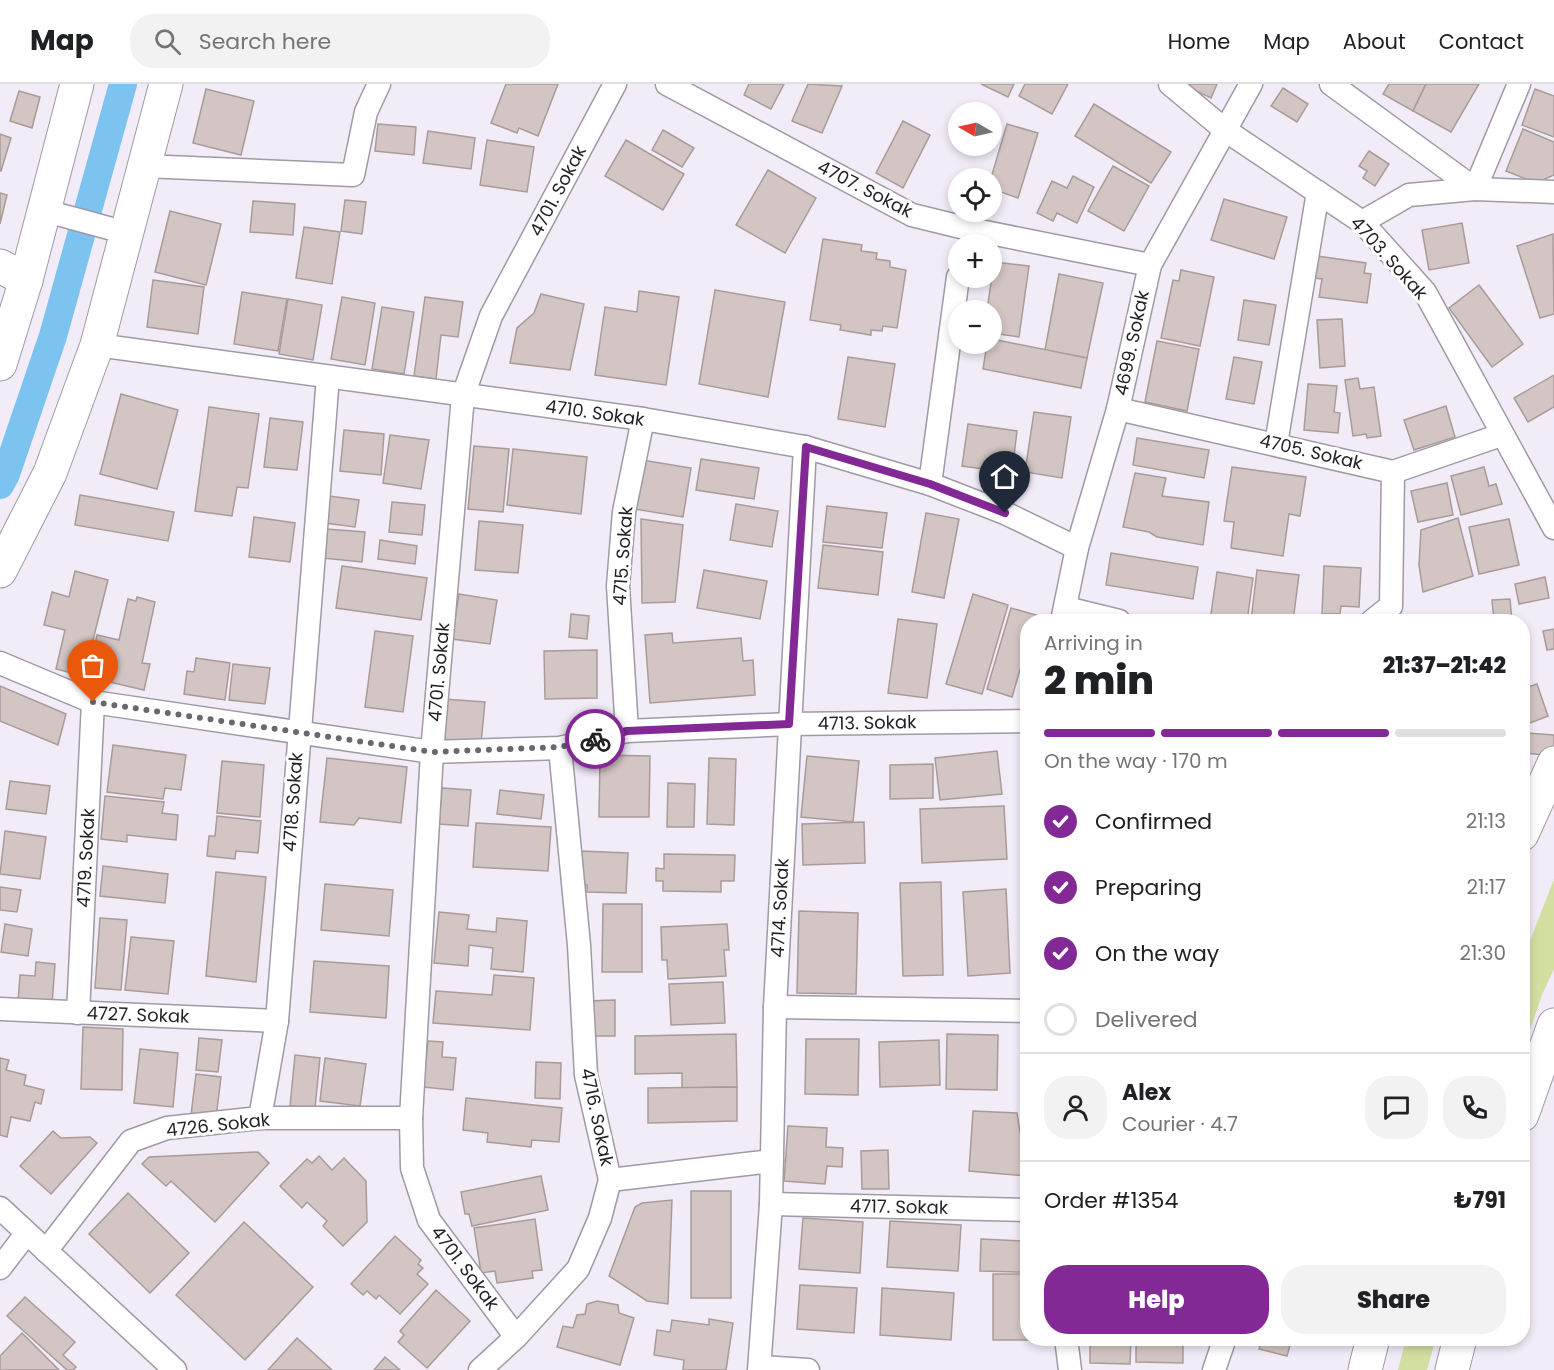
<!DOCTYPE html>
<meta charset="utf-8">
<style>
:root{--surface:#fff;--page:#f2f2f2;--text:#202124;--muted:#757577;--line:#e0e0e0;--accent:#822996}
body{margin:0;font-family:Poppins,sans-serif;background:var(--page);color:var(--text);height:100vh;display:flex;flex-direction:column;font-size:22px;white-space:nowrap}
*{box-sizing:border-box;margin:0}
p{font-size:20px;color:var(--muted)}
.icon{flex:none;width:33px;height:33px;fill:none;stroke:currentColor;stroke-width:2;stroke-linecap:round;stroke-linejoin:round}
.map{position:relative;flex:1;overflow:hidden}
.panel{position:absolute;left:1020px;top:530px;width:510px;height:732px;display:flex;flex-direction:column;background:var(--surface);border-radius:24px;box-shadow:0 3px 9px #0003}
.panel>*{flex:none}
.needle{width:39px;rotate:279deg}
.tools{position:absolute;left:948px;top:18px;display:grid;gap:12px}
.tools a{display:grid;place-items:center;width:54px;height:54px;border-radius:50%;background:var(--surface);box-shadow:0 3px 9px #0003;font-size:30px}
.pin{position:absolute;display:grid;place-items:center;width:51px;height:51px;color:#fff;margin:-62px -26px;border-radius:50% 50% 50% 0;rotate:-45deg;box-shadow:0 0 6px #0007}
.pin .icon{rotate:45deg}
.courier{position:absolute;display:grid;place-items:center;width:60px;height:60px;margin:-30px;border:4px solid #822996;border-radius:50%;background:#fff;color:#222;box-shadow:0 2px 8px #0007}
.head em{font-style:normal;font-weight:800}
.head div{display:flex;flex-direction:column-reverse}
.head{display:flex;align-items:center;justify-content:space-between;height:102px;padding:0 24px}
h1{font-size:39px;font-weight:800;line-height:45px}
.bar{display:grid;grid-template-columns:repeat(4,1fr);gap:9px 6px;align-content:center;height:72px;padding:0 24px}
.bar i{height:8px;border-radius:4px;background:var(--line)}
.bar .current{background:var(--accent)}
.bar p{grid-column:span 4}
.line{display:flex;align-items:center;gap:15px;padding:0 24px;border-top:2px solid var(--line)}
.line div{flex:1}
.round{display:grid;place-items:center;flex:none;width:63px;height:63px;border-radius:24px;background:var(--page)}
ol{padding:0 24px;list-style:none}
li{display:flex;align-items:center;gap:18px;height:66px}
li p{margin-inline-start:auto}
li .icon{padding:6px;border-radius:50%;background:var(--accent);color:#fff;stroke-width:4}
li:last-child{color:var(--muted)}
li i{width:33px;height:33px;border:3px solid var(--line);border-radius:50%}
.cta{display:flex;gap:12px;margin-top:auto;padding:12px 24px}
.cta a{flex:1;height:69px;border-radius:24px;background:var(--accent);color:#fff;font-size:24px;font-weight:800;line-height:69px;text-align:center}
.cta a+a{background:var(--page);color:var(--text)}
header{display:flex;align-items:center;gap:36px;box-sizing:border-box;height:84px;padding:0 30px;background:var(--surface);border-bottom:2px solid var(--line)}
header strong{font-size:28px}
nav{display:flex;gap:33px;margin-inline-start:auto;font-size:21px}
.search{width:420px;height:54px;background:var(--page);display:flex;align-items:center;gap:15px;box-sizing:border-box;padding:0 21px;border-radius:24px;color:var(--muted);font-size:22px}
.map>svg:first-child{display:block}
</style>
<header>
<strong>Map</strong>
<div class="search"><svg class="icon" aria-label="search" viewBox="0 0 24 24"><circle cx="10" cy="10" r="6"/><path d="M15 15l6 6"/></svg>Search here</div>
<nav><a>Home</a><a>Map</a><a>About</a><a>Contact</a></nav>
</header>
<div class="map">
<svg width="1554" height="1286" viewBox="0 0 1554 1286">
<rect width="100%" height="100%" fill="#f1ecf8"/>
<g fill="#d3dea1">
<polygon points="1554,795 1554,885 1542,911 1523,966 1523,875"/>
<polygon points="1406,1254 1436,1254 1427,1286 1398,1286"/>
</g>
<g fill="none" stroke-linecap="round" stroke-linejoin="round">
<polyline stroke="#7dc3f0" stroke-width="28" points="0,401 6,390 53,252 123,0"/>
</g>
<g fill="#d3c5c3" stroke="#a99b99" stroke-width="1.5">
<polygon points="506,0 558,0 538,52 519,44 517,49 491,39"/>
<polygon points="749,0 784,0 771,25 744,11"/>
<polygon points="808,0 842,2 822,49 792,37"/>
<polygon points="981,0 1014,0 1008,13"/>
<polygon points="1025,0 1068,0 1052,30 1019,12"/>
<polygon points="1182,0 1217,0 1211,14"/>
<polygon points="1389,0 1426,0 1413,27 1383,10"/>
<polygon points="1426,0 1479,0 1451,48 1413,27"/>
<polygon points="1283,4 1308,20 1297,38 1271,22"/>
<polygon points="206,5 254,17 241,71 193,59"/>
<polygon points="1535,5 1554,12 1554,53 1522,41"/>
<polygon points="19,7 40,13 32,44 10,37"/>
<polygon points="1094,20 1171,68 1151,99 1075,52"/>
<polygon points="903,37 930,51 903,104 876,89"/>
<polygon points="378,40 416,43 414,71 375,67"/>
<polygon points="1007,40 1038,49 1018,114 992,105 991,94"/>
<polygon points="1523,45 1554,58 1554,91 1536,99 1506,87"/>
<polygon points="663,46 694,64 682,83 652,66"/>
<polygon points="428,47 475,54 471,85 423,79"/>
<polygon points="0,50 11,54 1,87 0,87"/>
<polygon points="487,56 534,63 527,108 480,101"/>
<polygon points="626,56 684,90 663,126 605,92"/>
<polygon points="1369,67 1389,80 1375,102 1363,94 1367,87 1359,82"/>
<polygon points="1113,82 1149,102 1124,147 1088,127"/>
<polygon points="768,86 816,114 785,169 736,141"/>
<polygon points="1073,92 1094,103 1077,139 1057,129 1053,137 1037,129 1052,97 1067,104"/>
<polygon points="0,109 7,111 0,140"/>
<polygon points="1224,115 1287,133 1274,175 1211,156"/>
<polygon points="345,116 366,118 362,150 341,147"/>
<polygon points="253,117 295,120 293,151 250,148"/>
<polygon points="170,127 221,140 206,201 155,188"/>
<polygon points="1462,139 1469,179 1429,186 1422,146"/>
<polygon points="304,143 340,148 332,200 296,194"/>
<polygon points="1553,150 1554,230 1540,234 1517,162"/>
<polygon points="823,155 862,161 861,167 877,169 876,175 890,177 890,183 906,186 897,244 883,242 882,247 871,246 871,251 840,246 841,241 810,236"/>
<polygon points="1317,172 1366,179 1364,189 1371,190 1367,219 1319,213 1322,195 1315,194"/>
<polygon points="994,178 1029,182 1019,253 992,249 992,226 987,226"/>
<polygon points="1181,186 1214,193 1200,262 1161,254 1173,196 1179,197"/>
<polygon points="1059,190 1103,199 1087,274 1045,266"/>
<polygon points="153,196 204,203 198,250 147,243"/>
<polygon points="1479,201 1523,260 1492,283 1449,224"/>
<polygon points="715,206 785,218 768,313 699,300"/>
<polygon points="639,207 679,213 666,301 595,291 605,223 637,228"/>
<polygon points="242,208 287,215 278,267 234,260"/>
<polygon points="541,210 584,220 570,286 510,279 517,244 534,229"/>
<polygon points="342,213 375,219 365,281 331,275"/>
<polygon points="425,213 463,218 458,253 441,251 436,295 414,292"/>
<polygon points="288,215 322,221 313,276 279,270"/>
<polygon points="1244,216 1276,221 1269,261 1238,256"/>
<polygon points="382,223 414,228 404,290 372,285"/>
<polygon points="1342,235 1345,282 1320,284 1317,236"/>
<polygon points="992,255 1087,274 1081,304 983,285 987,260 992,260"/>
<polygon points="1157,257 1199,265 1187,327 1145,318"/>
<polygon points="848,273 895,280 885,343 838,335"/>
<polygon points="1234,273 1262,278 1254,320 1226,315"/>
<polygon points="1554,291 1554,323 1528,338 1514,314"/>
<polygon points="1358,294 1360,305 1374,303 1381,352 1367,354 1366,350 1353,352 1345,296"/>
<polygon points="1308,300 1337,302 1334,328 1340,329 1338,349 1304,346"/>
<polygon points="121,310 178,326 157,405 100,390"/>
<polygon points="1446,322 1455,353 1414,366 1404,336"/>
<polygon points="209,323 259,330 248,404 237,403 232,432 195,427"/>
<polygon points="1034,328 1071,333 1062,394 1025,388"/>
<polygon points="270,334 303,338 297,386 264,383"/>
<polygon points="968,340 1017,347 1012,389 962,382"/>
<polygon points="344,346 384,350 381,391 340,387"/>
<polygon points="390,351 429,356 421,405 383,399"/>
<polygon points="1137,354 1209,366 1204,394 1133,381"/>
<polygon points="474,362 509,365 503,428 468,425"/>
<polygon points="513,365 587,373 581,430 507,421"/>
<polygon points="701,375 759,384 754,415 696,406"/>
<polygon points="642,376 691,384 683,433 634,425"/>
<polygon points="1232,383 1306,393 1300,432 1289,430 1283,472 1231,464 1234,438 1224,437"/>
<polygon points="1484,383 1489,402 1496,400 1502,420 1461,431 1451,392"/>
<polygon points="1135,389 1166,394 1162,412 1209,418 1203,461 1157,453 1149,448 1123,443"/>
<polygon points="1447,399 1453,431 1418,438 1411,407"/>
<polygon points="80,411 174,428 168,457 75,441"/>
<polygon points="329,412 359,416 355,443 325,439"/>
<polygon points="392,418 425,421 422,451 389,448"/>
<polygon points="736,420 778,427 772,463 730,456"/>
<polygon points="827,422 887,429 882,464 823,458"/>
<polygon points="926,429 959,435 944,514 912,508"/>
<polygon points="254,433 295,439 290,478 249,473"/>
<polygon points="1458,434 1473,492 1423,508 1419,481 1421,446"/>
<polygon points="641,435 683,441 675,518 642,519"/>
<polygon points="1509,435 1519,481 1479,490 1469,443"/>
<polygon points="479,437 523,441 518,489 475,486"/>
<polygon points="326,445 365,448 362,478 323,474"/>
<polygon points="380,456 417,462 415,480 378,475"/>
<polygon points="823,461 883,468 878,511 818,504"/>
<polygon points="1111,469 1198,483 1193,515 1106,501"/>
<polygon points="342,482 427,494 421,536 336,524"/>
<polygon points="1324,482 1361,484 1359,523 1341,522 1340,530 1322,530"/>
<polygon points="704,486 767,497 760,535 697,524"/>
<polygon points="1257,486 1299,491 1293,537 1251,537"/>
<polygon points="75,487 108,496 84,592 56,585 65,546 44,541 52,508 69,513"/>
<polygon points="1217,488 1253,494 1247,537 1210,537"/>
<polygon points="1545,493 1549,514 1519,520 1515,500"/>
<polygon points="459,510 497,516 490,560 452,555"/>
<polygon points="973,510 1008,521 982,610 946,600"/>
<polygon points="137,513 155,518 142,579 150,580 144,606 88,593 97,551 119,556 128,515 136,517"/>
<polygon points="1510,515 1512,537 1494,537 1492,516"/>
<polygon points="1011,524 1036,531 1034,537 1028,537 1028,559 1012,613 987,605"/>
<polygon points="571,530 589,532 587,555 569,553"/>
<polygon points="898,535 937,540 927,614 888,609"/>
<polygon points="1554,545 1554,565 1547,566 1543,547"/>
<polygon points="375,547 413,552 403,628 365,623"/>
<polygon points="672,549 673,559 741,554 743,577 753,576 755,611 650,619 645,551"/>
<polygon points="597,566 597,614 545,615 544,567"/>
<polygon points="196,574 230,579 225,616 184,610 187,587 194,588"/>
<polygon points="233,580 270,584 265,620 229,616"/>
<polygon points="1537,600 1548,632 1522,642 1522,605"/>
<polygon points="0,602 66,630 58,661 0,637"/>
<polygon points="444,615 485,618 481,659 441,655"/>
<polygon points="1527,649 1554,651 1554,672 1524,669"/>
<polygon points="113,661 186,671 181,706 165,704 163,715 107,708"/>
<polygon points="997,667 1002,710 940,716 935,674"/>
<polygon points="600,671 650,672 649,733 599,733"/>
<polygon points="807,672 859,677 853,738 801,733"/>
<polygon points="327,674 407,683 401,739 359,734 354,741 320,738"/>
<polygon points="709,674 736,675 734,741 707,740"/>
<polygon points="222,677 264,681 260,733 217,729"/>
<polygon points="933,680 933,714 890,715 890,681"/>
<polygon points="10,697 50,702 46,730 6,725"/>
<polygon points="668,699 695,700 694,743 667,743"/>
<polygon points="442,704 471,706 468,742 439,740"/>
<polygon points="500,706 544,711 541,735 497,730"/>
<polygon points="105,712 164,718 162,729 178,731 176,756 127,751 127,758 101,755"/>
<polygon points="1004,722 1007,775 922,779 920,725"/>
<polygon points="217,732 261,737 258,769 236,767 235,775 207,772 209,752 215,752"/>
<polygon points="864,738 865,779 803,781 802,740"/>
<polygon points="476,739 551,743 548,787 473,783"/>
<polygon points="5,747 46,753 40,795 0,790"/>
<polygon points="581,767 628,769 626,809 587,808 587,801 580,800"/>
<polygon points="664,770 735,771 734,797 721,797 721,808 663,807 663,797 656,797 656,784 664,785"/>
<polygon points="103,782 168,790 165,819 100,812"/>
<polygon points="216,788 266,793 256,898 206,892"/>
<polygon points="941,798 943,891 903,892 900,799"/>
<polygon points="325,800 393,806 389,852 321,846"/>
<polygon points="0,803 21,806 17,828 0,826"/>
<polygon points="1006,805 1010,889 968,892 963,808"/>
<polygon points="603,820 642,820 642,888 602,888"/>
<polygon points="799,827 858,829 856,910 797,909"/>
<polygon points="439,828 469,831 467,845 496,848 497,834 527,837 523,888 491,885 493,864 469,861 468,882 434,879"/>
<polygon points="100,834 127,836 121,906 95,904"/>
<polygon points="5,840 32,845 28,872 1,868"/>
<polygon points="727,840 729,866 724,866 726,892 668,895 667,876 662,876 661,843"/>
<polygon points="131,853 174,857 168,910 125,906"/>
<polygon points="314,877 389,882 386,934 310,928"/>
<polygon points="36,878 55,880 52,921 18,918 20,891 35,892"/>
<polygon points="494,891 534,894 530,946 433,939 436,907 492,911"/>
<polygon points="723,898 725,939 671,941 669,900"/>
<polygon points="615,916 615,952 585,952 585,917"/>
<polygon points="83,943 123,945 122,1006 81,1005"/>
<polygon points="736,950 737,1003 682,1004 682,989 635,990 635,952"/>
<polygon points="947,950 998,951 997,1006 946,1005"/>
<polygon points="199,954 222,956 218,988 196,986"/>
<polygon points="806,955 859,955 858,1011 805,1010"/>
<polygon points="939,956 940,1001 880,1003 879,958"/>
<polygon points="428,957 443,958 442,973 456,974 453,1006 423,1003"/>
<polygon points="140,965 178,969 173,1023 134,1019"/>
<polygon points="295,971 320,974 315,1024 290,1022"/>
<polygon points="0,974 9,976 6,986 26,991 24,1001 44,1006 41,1020 35,1018 30,1037 11,1033 7,1053 0,1051"/>
<polygon points="325,974 366,980 360,1022 320,1017"/>
<polygon points="536,978 561,979 560,1015 535,1014"/>
<polygon points="196,990 221,993 216,1034 191,1031"/>
<polygon points="737,1003 737,1037 648,1039 648,1004"/>
<polygon points="466,1014 562,1024 559,1058 532,1056 531,1063 487,1058 488,1049 463,1046"/>
<polygon points="973,1027 1017,1029 1027,1092 969,1087"/>
<polygon points="788,1042 827,1044 826,1063 843,1064 842,1083 827,1082 825,1100 784,1097"/>
<polygon points="53,1047 61,1054 90,1053 97,1059 51,1110 20,1082"/>
<polygon points="888,1066 889,1105 862,1105 861,1067"/>
<polygon points="258,1068 269,1079 215,1138 171,1097 166,1102 142,1080 149,1073"/>
<polygon points="319,1072 332,1086 344,1074 366,1097 367,1138 343,1162 323,1142 327,1137 307,1118 302,1124 280,1102 307,1075 312,1079"/>
<polygon points="541,1092 548,1126 472,1142 469,1130 465,1130 461,1108"/>
<rect x="691" y="1107" width="40" height="107"/>
<polygon points="128,1109 189,1169 150,1209 89,1150"/>
<polygon points="672,1116 668,1220 647,1217 609,1192 635,1123 642,1119"/>
<polygon points="803,1134 863,1138 860,1189 799,1185"/>
<polygon points="535,1135 542,1186 532,1187 533,1194 497,1199 495,1187 481,1189 474,1144"/>
<polygon points="890,1137 961,1141 958,1187 887,1183"/>
<polygon points="244,1138 313,1203 245,1276 176,1211"/>
<polygon points="395,1152 421,1176 418,1180 423,1184 417,1190 428,1200 400,1230 379,1211 376,1215 367,1207 363,1211 351,1200"/>
<polygon points="981,1155 1022,1157 1021,1188 980,1187"/>
<polygon points="993,1190 1028,1190 1028,1254 1038,1254 1038,1256 993,1256"/>
<polygon points="800,1201 857,1204 854,1249 797,1245"/>
<polygon points="882,1204 954,1209 951,1256 880,1251"/>
<polygon points="436,1206 470,1237 427,1284 398,1258 404,1251 400,1247"/>
<polygon points="25,1213 75,1258 63,1271 76,1283 73,1286 67,1286 7,1232"/>
<polygon points="597,1217 618,1221 619,1229 634,1234 620,1281 557,1263 563,1242 573,1244 577,1231 585,1230 587,1220"/>
<polygon points="709,1235 733,1239 726,1286 683,1286 684,1276 654,1271 657,1246 670,1248 672,1236 709,1241"/>
<polygon points="22,1249 59,1286 0,1286 0,1272"/>
<polygon points="297,1254 332,1286 268,1286"/>
<polygon points="1090,1254 1131,1254 1130,1280 1090,1279"/>
<polygon points="1136,1254 1183,1254 1183,1279 1136,1278"/>
<polygon points="1262,1254 1292,1254 1287,1272 1259,1265"/>
<polygon points="385,1273 400,1286 374,1286"/>
</g>
<g fill="none" stroke-linecap="round" stroke-linejoin="round">
<defs>
<g id="street">
<polyline points="667,0 912,131 965,144 1150,181"/>
<polyline points="1170,0 1225,46 1362,138 1425,208 1554,444"/>
<polyline points="1331,0 1475,105 1519,0"/>
<polyline points="144,82 353,91 366,28 379,0"/>
<polyline points="46,127 127,149"/>
<polyline points="1362,138 1409,111 1475,105 1554,108"/>
<polyline points="97,261 643,335 805,363 930,400 1005,429 1077,464"/>
<polyline points="1118,325 1393,388 1501,351"/>
<polyline points="1276,360 1318,108"/>
<polyline points="930,400 958,193"/>
<polyline points="1066,524 1119,537"/>
<polyline points="1062,537 1077,464 1118,325 1150,181 1251,0"/>
<polyline points="1372,537 1391,522 1393,388"/>
<polyline points="0,579 93,618 432,668 560,664 627,647 790,640 1028,637"/>
<polyline points="627,647 618,502 624,428 643,335"/>
<polyline points="775,923 1028,927"/>
<polyline points="0,925 277,937"/>
<polyline points="78,929 93,618"/>
<polyline points="260,1034 277,937 328,293"/>
<polyline points="610,1096 772,1077"/>
<polyline points="771,1120 1028,1126"/>
<polyline points="0,1124 175,1286"/>
<polyline points="46,1167 131,1057 167,1044 260,1034 411,1034"/>
<polyline points="0,1184 26,1150"/>
<polyline points="516,1253 429,1136 412,1084 411,1034 432,668 463,312 491,232 615,0"/>
<polyline points="1066,1254 1070,1286"/>
<polyline points="760,1283 808,1286"/>
<polyline points="480,1286 516,1253 578,1185 600,1134 610,1096 586,991 579,861 560,664"/>
<polyline points="759,1286 771,1120 775,923 805,363"/>
<polyline points="1214,1286 1225,1254"/>
</g>
<g id="secondary">
<polyline points="0,182 26,196 77,0"/>
<polyline points="0,280 26,196"/>
<polyline points="0,487 50,389 97,261 166,0"/>
</g>
<g id="primary">
<polyline points="1522,750 1554,679"/>
<polyline points="1522,1031 1554,941"/>
<polyline points="1365,1286 1373,1254"/>
<polyline points="1452,1286 1460,1254"/>
</g>
</defs>
<use href="#street" stroke="#9f9aa5" stroke-width="25"/>
<use href="#secondary" stroke="#9f9aa5" stroke-width="35"/>
<use href="#primary" stroke="#9f9aa5" stroke-width="35"/>
<use href="#street" stroke="#fff" stroke-width="22"/>
<use href="#secondary" stroke="#fff" stroke-width="33"/>
<use href="#primary" stroke="#fff" stroke-width="33"/>
</g>
<g fill="none" stroke-linecap="round" stroke-linejoin="round">
<polyline stroke="#6a676e" stroke-width="6" stroke-dasharray="0 10.8" points="93,618 432,668 560,663 595,655"/>
<polyline stroke="#822996" stroke-width="8" points="595,655 627,647 789,640 806,363 930,400 1005,429"/>
</g>
<g text-anchor="middle" stroke-width="6" stroke-linejoin="round" paint-order="stroke">
<g font-size="18" fill="#211f24" stroke="#fff">
<text transform="translate(865 105) rotate(27)" y="6">4707. Sokak</text>
<text transform="translate(558 107) rotate(-62)" y="6">4701. Sokak</text>
<text transform="translate(1389 174) rotate(48)" y="6">4703. Sokak</text>
<text transform="translate(1132 259) rotate(-78)" y="6">4699. Sokak</text>
<text transform="translate(595 329) rotate(8)" y="6">4710. Sokak</text>
<text transform="translate(1311 368) rotate(13)" y="6">4705. Sokak</text>
<text transform="translate(623 472) rotate(-86)" y="6">4715. Sokak</text>
<text transform="translate(439 588) rotate(-85)" y="6">4701. Sokak</text>
<text transform="translate(867 639) rotate(-1)" y="6">4713. Sokak</text>
<text transform="translate(293 718) rotate(-86)" y="6">4718. Sokak</text>
<text transform="translate(86 774) rotate(-87)" y="6">4719. Sokak</text>
<text transform="translate(780 824) rotate(-87)" y="6">4714. Sokak</text>
<text transform="translate(138 931) rotate(2)" y="6">4727. Sokak</text>
<text transform="translate(597 1033) rotate(78)" y="6">4716. Sokak</text>
<text transform="translate(218 1041) rotate(-6)" y="6">4726. Sokak</text>
<text transform="translate(899 1123) rotate(1)" y="6">4717. Sokak</text>
<text transform="translate(465 1184) rotate(53)" y="6">4701. Sokak</text>
</g>
</g>
</svg>
<div class="tools">
<a><svg class="needle" viewBox="-14 -14 28 28"><path d="M0-13l5 13h-10z" fill="#e53935"/><path d="M0 13l5-13h-10z" fill="#757577"/></svg></a>
<a><svg class="icon" aria-label="locate" viewBox="0 0 24 24"><circle cx="12" cy="12" r="6"/><path d="M12 2v4M12 18v4M2 12h4M18 12h4"/></svg></a>
<a>+</a>
<a>−</a>
</div>
<div class="pin" style="left:93px;top:618px;background:#ea580c"><svg class="icon" aria-label="bag" viewBox="0 0 24 24"><path d="M5 8h14l-1 12H6zM9 8a3 3 0 0 1 6 0"/></svg></div>
<div class="pin" style="left:1005px;top:429px;background:#1f2937"><svg class="icon" aria-label="home" viewBox="0 0 24 24"><path d="M3 11l9-7 9 7M6 9v11h12V9"/></svg></div>
<div class="courier" style="left:595px;top:655px"><svg class="icon" aria-label="bike" viewBox="0 0 24 24"><circle cx="6" cy="16" r="4"/><circle cx="18" cy="16" r="4"/><path d="M6 16l4-8h5l3 8M10 8l3 8H6M13 5h3"/></svg></div>
<section class="panel">
<div class="head"><div><h1>2 min</h1><p>Arriving in</p></div><em>21:37–21:42</em></div>
<div class="bar"><i class="current"></i><i class="current"></i><i class="current"></i><i></i><p>On the way · 170 m</p></div>
<ol>
<li><svg class="icon" aria-label="check" viewBox="0 0 24 24"><path d="M5 12l5 5 9-10"/></svg>Confirmed<p>21:13</p></li>
<li><svg class="icon" aria-label="check" viewBox="0 0 24 24"><path d="M5 12l5 5 9-10"/></svg>Preparing<p>21:17</p></li>
<li><svg class="icon" aria-label="check" viewBox="0 0 24 24"><path d="M5 12l5 5 9-10"/></svg>On the way<p>21:30</p></li>
<li><i></i>Delivered</li>
</ol>
<div class="line" style="height:108px"><a class="round"><svg class="icon" aria-label="person" viewBox="0 0 24 24"><circle cx="12" cy="8" r="4"/><path d="M4 21q1-7 8-7t8 7"/></svg></a><div><b>Alex</b><p>Courier · 4.7</p></div><a class="round"><svg class="icon" aria-label="chat" viewBox="0 0 24 24"><path d="M4 5h16v11H9l-5 4z"/></svg></a><a class="round"><svg class="icon" aria-label="phone" viewBox="0 0 24 24"><path d="M5 4h4l2 5-3 2q2 4 5 5l2-3 5 2v4C11 20 4 13 5 4z"/></svg></a></div>
<div class="line" style="height:78px"><div>Order #1354</div><b>₺791</b></div>
<div class="cta"><a>Help</a><a>Share</a></div>
</section>
</div>
